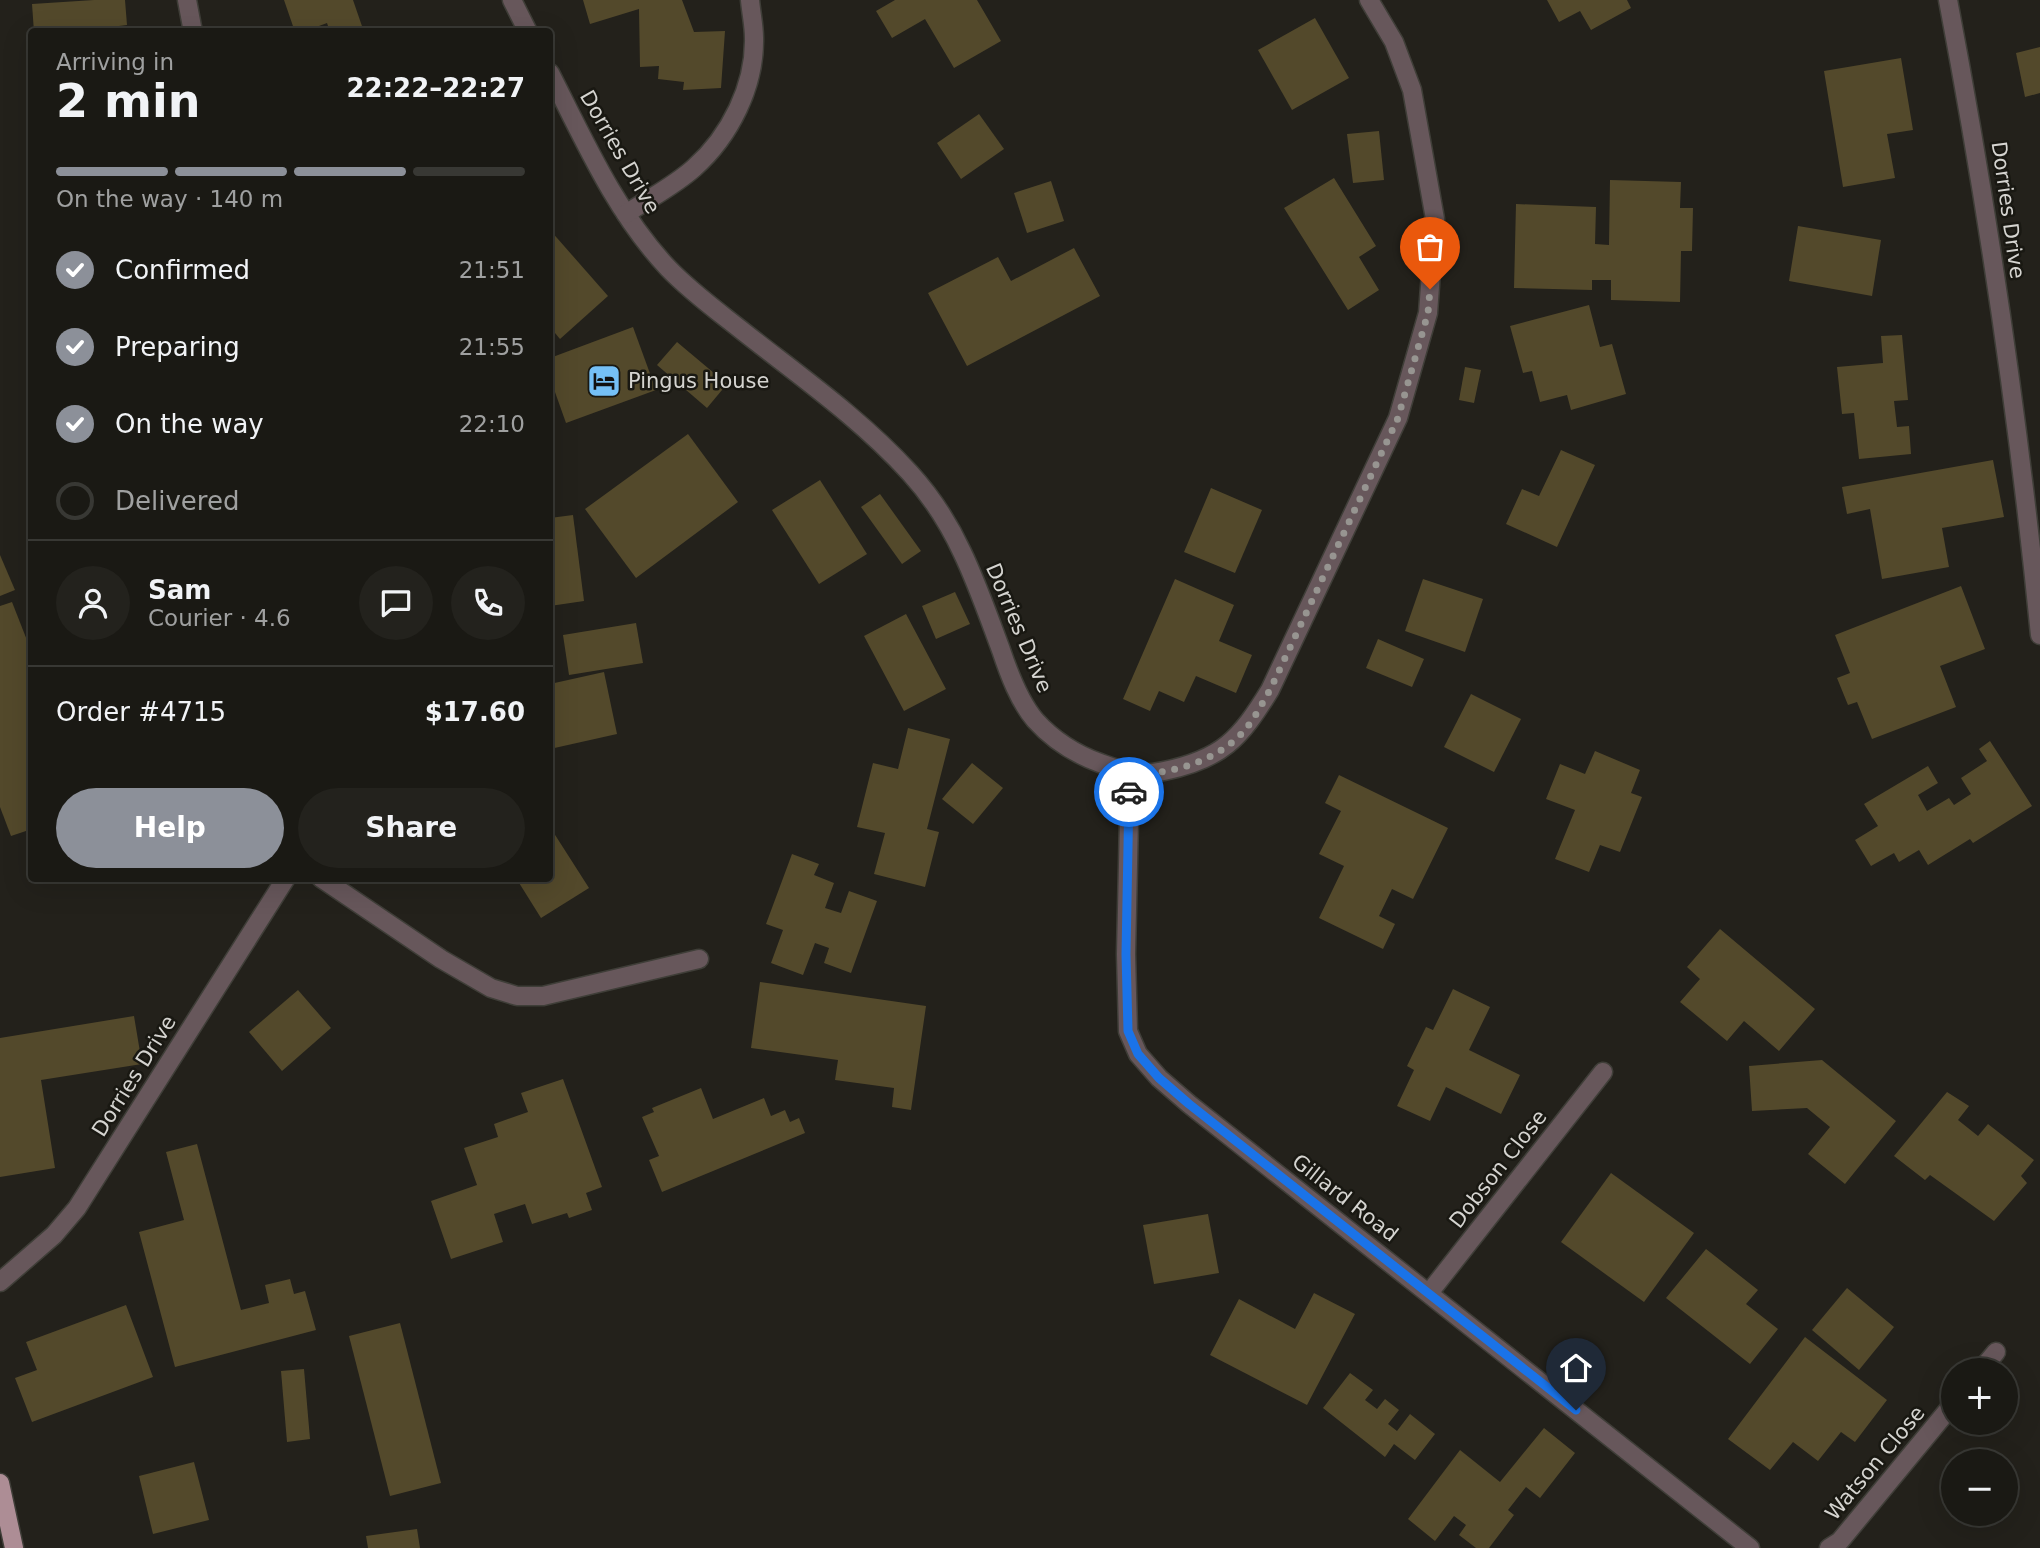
<!DOCTYPE html>
<meta charset="utf-8">
<style>
:root{--surface:#1a1914;--page:#23221d;--text:#f1f3f6;--muted:#9fa0a0;--line:#383834;--accent:#8c9099}
body{margin:0;font-family:"DejaVu Sans",sans-serif;background:var(--page);color:var(--text);height:100vh;display:flex;flex-direction:column;font-size:26px;white-space:nowrap}
*{box-sizing:border-box;margin:0}
p{font-size:23px;color:var(--muted)}
.icon{flex:none;width:38px;height:38px;fill:none;stroke:currentColor;stroke-width:2;stroke-linecap:round;stroke-linejoin:round}
.map{position:relative;flex:1;overflow:hidden}
.side{position:absolute;left:28px;top:28px;width:525px;height:854px;display:flex;flex-direction:column;background:var(--surface);border-radius:7px;box-shadow:0 7px 28px #0002,0 0 0 2px var(--line)}
.side>*{flex:none}
.controls{position:absolute;left:1941px;top:1358px;display:grid;gap:14px}
.controls a{display:grid;place-items:center;width:77px;height:77px;border-radius:50%;background:var(--surface);box-shadow:0 7px 28px #0002,0 0 0 2px var(--line);font-size:35px}
.pin{position:absolute;display:grid;place-items:center;width:60px;height:60px;color:#fff;margin:-72px -30px;border-radius:50% 50% 50% 0;rotate:-45deg;box-shadow:0 0 7px #0007}
.pin .icon{rotate:45deg}
.courier{position:absolute;display:grid;place-items:center;width:70px;height:70px;margin:-35px;border:5px solid #1a73e8;border-radius:50%;background:#fff;color:#222;box-shadow:0 2px 9px #0007}
.headline em{font-style:normal;font-weight:700}
.headline div{display:flex;flex-direction:column-reverse}
.headline{display:flex;align-items:center;justify-content:space-between;height:119px;padding:0 28px}
h1{font-size:46px;font-weight:700;line-height:52px}
.bar{display:grid;grid-template-columns:repeat(4,1fr);gap:10px 7px;align-content:center;height:84px;padding:0 28px}
.bar i{height:9px;border-radius:5px;background:var(--line)}
.bar .active{background:var(--accent)}
.bar p{grid-column:span 4}
.line{display:flex;align-items:center;gap:18px;padding:0 28px;border-top:2px solid var(--line)}
.line div{flex:1}
.round{display:grid;place-items:center;flex:none;width:74px;height:74px;border-radius:37px;background:var(--page)}
ol{padding:0 28px;list-style:none}
li{display:flex;align-items:center;gap:21px;height:77px}
li p{margin-inline-start:auto}
li .icon{padding:7px;border-radius:50%;background:var(--accent);color:#fff;stroke-width:4}
li:last-child{color:var(--muted)}
li i{width:38px;height:38px;border:4px solid var(--line);border-radius:50%}
.action{display:flex;gap:14px;margin-top:auto;padding:14px 28px}
.action a{flex:1;height:80px;border-radius:42px;background:var(--accent);color:#fff;font-size:28px;font-weight:700;line-height:80px;text-align:center}
.action a+a{background:var(--page);color:var(--text)}
.map>svg:first-child{display:block}
</style>
<div class="map">
<svg width="2040" height="1548" viewBox="0 0 2040 1548">
<rect width="100%" height="100%" fill="#23211b"/>
<g fill="#53492b">
<polygon points="94,0 125,0 127,25 119,26 119,32 34,32 32,4"/>
<polygon points="284,0 353,0 364,32 330,32 327,23 303,32 295,32"/>
<polygon points="583,0 682,0 694,32 725,31 721,88 683,90 684,82 658,79 659,66 640,67 639,9 590,24"/>
<polygon points="895,0 977,0 1001,41 954,68 925,19 892,38 876,11"/>
<polygon points="1547,0 1627,0 1631,8 1591,30 1580,11 1559,22"/>
<polygon points="1315,18 1349,78 1292,110 1258,50"/>
<polygon points="2040,47 2040,93 2025,97 2016,53"/>
<polygon points="1901,58 1913,130 1887,134 1895,178 1843,187 1824,71"/>
<polygon points="979,114 1004,149 961,179 937,143"/>
<polygon points="1379,131 1384,180 1353,183 1347,134"/>
<polygon points="1334,178 1376,246 1359,257 1379,290 1348,310 1284,208"/>
<polygon points="1610,180 1681,182 1680,208 1693,208 1692,251 1681,251 1680,302 1611,300 1611,280 1592,280 1592,290 1514,288 1516,204 1596,207 1595,244 1609,245"/>
<polygon points="1051,181 1064,221 1027,233 1014,193"/>
<polygon points="1798,226 1881,240 1872,296 1789,281"/>
<polygon points="550,230 608,296 560,339 550,327"/>
<polygon points="1074,248 1100,296 967,366 928,293 998,257 1011,281"/>
<polygon points="1589,305 1600,347 1612,344 1626,394 1571,410 1567,395 1540,402 1532,371 1523,373 1510,326"/>
<polygon points="633,327 656,390 566,423 550,378 550,358"/>
<polygon points="1902,335 1908,400 1894,401 1897,427 1909,426 1911,454 1859,459 1854,413 1842,414 1837,367 1883,363 1881,336"/>
<polygon points="677,342 727,384 707,408 657,365"/>
<polygon points="1465,367 1481,370 1474,403 1459,400"/>
<polygon points="688,434 738,502 636,578 585,509"/>
<polygon points="1561,450 1595,465 1557,547 1506,524 1522,489 1539,496"/>
<polygon points="1993,460 2004,517 1942,528 1949,567 1882,579 1870,509 1847,514 1842,487"/>
<polygon points="820,480 867,554 819,584 772,510"/>
<polygon points="1211,488 1262,510 1235,573 1184,552"/>
<polygon points="880,494 921,551 902,564 861,507"/>
<polygon points="573,515 584,601 550,606 550,518"/>
<polygon points="0,555 15,590 0,596"/>
<polygon points="1175,579 1234,605 1219,641 1252,655 1236,693 1196,676 1184,702 1159,691 1150,711 1123,699"/>
<polygon points="1423,579 1483,599 1465,652 1405,631"/>
<polygon points="1961,586 1985,649 1940,666 1956,707 1872,739 1857,702 1848,705 1837,678 1850,673 1835,635"/>
<polygon points="955,592 970,624 936,639 922,606"/>
<polygon points="12,602 32,653 32,829 11,836 0,807 0,606"/>
<polygon points="906,614 946,689 904,711 864,636"/>
<polygon points="636,623 643,663 569,675 563,635"/>
<polygon points="1378,639 1424,659 1412,687 1366,668"/>
<polygon points="604,672 617,734 550,749 550,684"/>
<polygon points="1471,694 1521,719 1494,772 1444,747"/>
<polygon points="908,728 950,739 927,829 939,832 925,887 874,874 885,833 857,827 873,763 898,769"/>
<polygon points="1990,741 2032,806 1973,843 1970,839 1928,865 1919,850 1899,862 1894,853 1871,866 1855,840 1878,826 1864,804 1928,766 1938,783 1918,795 1927,811 1949,798 1954,805 1971,794 1961,778 1987,761 1979,749"/>
<polygon points="1595,751 1640,770 1631,793 1642,797 1620,852 1600,845 1589,872 1555,859 1575,810 1546,799 1560,764 1585,774"/>
<polygon points="972,763 1003,788 973,824 942,799"/>
<polygon points="1339,775 1448,828 1413,899 1392,889 1379,916 1395,924 1383,949 1319,918 1344,866 1319,854 1341,811 1325,803"/>
<polygon points="550,827 589,888 541,918 516,878 550,878"/>
<polygon points="792,854 819,864 814,875 834,883 825,908 841,913 849,891 877,901 851,973 824,963 829,948 815,943 803,975 771,963 783,930 766,924"/>
<polygon points="1720,929 1815,1009 1779,1051 1744,1021 1727,1041 1680,1002 1700,979 1687,967"/>
<polygon points="760,982 926,1006 911,1110 892,1107 894,1088 835,1080 838,1060 751,1048"/>
<polygon points="1453,989 1490,1007 1469,1050 1520,1075 1501,1114 1446,1087 1430,1121 1397,1106 1414,1070 1407,1066 1426,1027 1433,1030"/>
<polygon points="298,990 331,1028 282,1071 249,1032"/>
<polygon points="134,1016 142,1064 41,1080 55,1168 0,1177 0,1038"/>
<polygon points="1822,1060 1896,1121 1845,1184 1808,1154 1830,1127 1807,1108 1752,1111 1749,1066"/>
<polygon points="563,1079 602,1187 586,1193 592,1210 569,1218 567,1213 532,1224 525,1204 494,1214 503,1242 451,1259 431,1201 477,1185 464,1148 498,1137 494,1124 528,1112 521,1093"/>
<polygon points="701,1088 713,1119 764,1098 771,1116 785,1110 790,1122 799,1118 805,1133 662,1192 649,1160 659,1156 642,1117 654,1112 652,1108"/>
<polygon points="1947,1092 1969,1106 1958,1120 1978,1136 1988,1124 2034,1160 2021,1176 2027,1183 1994,1221 1930,1175 1925,1180 1894,1156"/>
<polygon points="197,1144 241,1310 269,1303 265,1285 290,1279 294,1294 305,1291 316,1330 175,1367 139,1232 184,1220 166,1152"/>
<polygon points="1611,1173 1694,1233 1644,1302 1561,1242"/>
<polygon points="1208,1214 1219,1273 1154,1284 1143,1225"/>
<polygon points="1706,1249 1758,1290 1746,1304 1778,1329 1750,1364 1666,1298"/>
<polygon points="1847,1288 1894,1327 1859,1370 1812,1330"/>
<polygon points="1314,1293 1355,1314 1307,1405 1210,1355 1239,1299 1295,1329"/>
<polygon points="126,1305 153,1377 32,1422 15,1378 37,1370 26,1342"/>
<polygon points="400,1323 441,1483 390,1496 349,1336"/>
<polygon points="1805,1337 1887,1400 1855,1442 1841,1432 1818,1461 1793,1442 1770,1470 1728,1439"/>
<polygon points="304,1369 310,1439 287,1442 281,1371"/>
<polygon points="1350,1373 1373,1390 1365,1400 1377,1409 1385,1399 1399,1410 1388,1424 1397,1431 1410,1414 1435,1434 1415,1460 1394,1444 1385,1457 1323,1408"/>
<polygon points="1544,1428 1575,1453 1540,1498 1526,1487 1508,1510 1514,1515 1489,1548 1476,1548 1459,1535 1466,1525 1454,1516 1435,1541 1408,1519 1460,1450 1500,1482"/>
<polygon points="194,1462 209,1520 153,1534 139,1476"/>
<polygon points="417,1529 420,1548 368,1548 366,1536"/>
</g>
<g fill="none" stroke-linecap="round" stroke-linejoin="round">
<defs>
<g id="minor">
<polyline points="187,0 193,32"/>
<polyline points="512,0 528,32"/>
<path d="M 1948,0 C 1988,210 2019,422 2040,635"/>
<path d="M 550,73 C 584,140 616,213 668,268 C 690,291 716,310 740,329 C 798,375 860,418 910,473 C 931,496 949,524 962,552 C 977,583 989,618 1001,650 C 1009,674 1019,701 1035,720 C 1053,740 1075,754 1100,763 C 1125,772 1137,777 1164,771 C 1222,759 1240,739 1270,690 L 1398,418 L 1428,313 L 1435,219 L 1412,90 L 1394,42 L 1369,0"/>
<path d="M 626,214 C 648,199 674,186 694,168 C 730,136 755,86 754,38 C 754,25 751,12 750,0"/>
<polyline points="1130,774 1126,954 1128,1031 1138,1054 1159,1078 1189,1104 1750,1548"/>
<polyline points="321,878 441,959 491,988 517,996 543,996 699,959"/>
<polyline points="0,1282 54,1235 77,1208 286,878"/>
<polyline points="1429,1293 1603,1072"/>
<polyline points="1981,1370 1996,1352"/>
<polyline points="1829,1548 1840,1541 1953,1404"/>
</g>
<polyline id="major" points="0,1483 14,1548"/>
</defs>
<use href="#minor" stroke="#3f3e38" stroke-width="21"/>
<use href="#major" stroke="#3f3e38" stroke-width="21"/>
<use href="#minor" stroke="#67575b" stroke-width="18"/>
<use href="#major" stroke="#ad8d95" stroke-width="18"/>
</g>
<g fill="none" stroke-linecap="round" stroke-linejoin="round">
<path stroke="#979591" stroke-width="7" stroke-dasharray="0 12.6" d="M 1129,792 L 1130,774 C 1166,775 1208,764 1236,739 C 1251,726 1260,707 1270,690 L 1398,418 L 1428,313 L 1430,289"/>
<polyline stroke="#1a73e8" stroke-width="9" points="1129,792 1126,954 1128,1031 1138,1054 1159,1078 1189,1104 1576,1410"/>
</g>
<defs>
<symbol id="hotel-square" viewBox="-11 -11 22 22"><rect x="-9" y="-9" width="18" height="18" rx="4" fill="#75c0f6" stroke="#191812"/><path d="M-6-4.5h1.5V1H6V5H4.5V3h-9V5H-6ZM-4 0a1.8 1.8 0 1 1 3.6 0ZM.5 0V-2.5h3Q6-2.5 6 0Z" fill="#111"/></symbol>
</defs>
<g fill-rule="evenodd">
<use href="#hotel-square" x="585" y="362" width="38" height="38"/>
</g>
<g text-anchor="middle" stroke-width="5" stroke-linejoin="round" paint-order="stroke">
<g font-size="21" fill="#d5d4d0" stroke="#191812">
<text transform="translate(620 152) rotate(60)" y="7">Dorries Drive</text>
<text transform="translate(2008 210) rotate(82)" y="7">Dorries Drive</text>
<text transform="translate(1019 628) rotate(67)" y="7">Dorries Drive</text>
<text transform="translate(134 1076) rotate(-58)" y="7">Dorries Drive</text>
<text transform="translate(1498 1169) rotate(-52)" y="7">Dobson Close</text>
<text transform="translate(1345 1198) rotate(38)" y="7">Gillard Road</text>
<text transform="translate(1875 1463) rotate(-50)" y="7">Watson Close</text>
</g>
<g font-size="21" fill="#d5d4d0" stroke="#191812" text-anchor="start">
<text x="628" y="388">Pingus House</text>
</g>
</g>
</svg>
<div class="controls">
<a>+</a>
<a>−</a>
</div>
<div class="pin" style="left:1430px;top:289px;background:#ea580c"><svg class="icon" aria-label="bag" viewBox="0 0 24 24"><path d="M5 8h14l-1 12H6zM9 8a3 3 0 0 1 6 0"/></svg></div>
<div class="pin" style="left:1576px;top:1410px;background:#1f2937"><svg class="icon" aria-label="home" viewBox="0 0 24 24"><path d="M3 11l9-7 9 7M6 9v11h12V9"/></svg></div>
<div class="courier" style="left:1129px;top:792px"><svg class="icon" aria-label="car" viewBox="0 0 24 24"><path d="M5 17H2v-5l4-1 3-4h7l3 4 3 1v5h-3M9 17h6M6 11h13"/><circle cx="7" cy="17" r="2"/><circle cx="17" cy="17" r="2"/></svg></div>
<section class="side">
<div class="headline"><div><h1>2 min</h1><p>Arriving in</p></div><em>22:22–22:27</em></div>
<div class="bar"><i class="active"></i><i class="active"></i><i class="active"></i><i></i><p>On the way · 140 m</p></div>
<ol>
<li><svg class="icon" aria-label="check" viewBox="0 0 24 24"><path d="M5 12l5 5 9-10"/></svg>Confirmed<p>21:51</p></li>
<li><svg class="icon" aria-label="check" viewBox="0 0 24 24"><path d="M5 12l5 5 9-10"/></svg>Preparing<p>21:55</p></li>
<li><svg class="icon" aria-label="check" viewBox="0 0 24 24"><path d="M5 12l5 5 9-10"/></svg>On the way<p>22:10</p></li>
<li><i></i>Delivered</li>
</ol>
<div class="line" style="height:126px"><a class="round"><svg class="icon" aria-label="person" viewBox="0 0 24 24"><circle cx="12" cy="8" r="4"/><path d="M4 21q1-7 8-7t8 7"/></svg></a><div><b>Sam</b><p>Courier · 4.6</p></div><a class="round"><svg class="icon" aria-label="chat" viewBox="0 0 24 24"><path d="M4 5h16v11H9l-5 4z"/></svg></a><a class="round"><svg class="icon" aria-label="phone" viewBox="0 0 24 24"><path d="M5 4h4l2 5-3 2q2 4 5 5l2-3 5 2v4C11 20 4 13 5 4z"/></svg></a></div>
<div class="line" style="height:91px"><div>Order #4715</div><b>$17.60</b></div>
<div class="action"><a>Help</a><a>Share</a></div>
</section>
</div>
